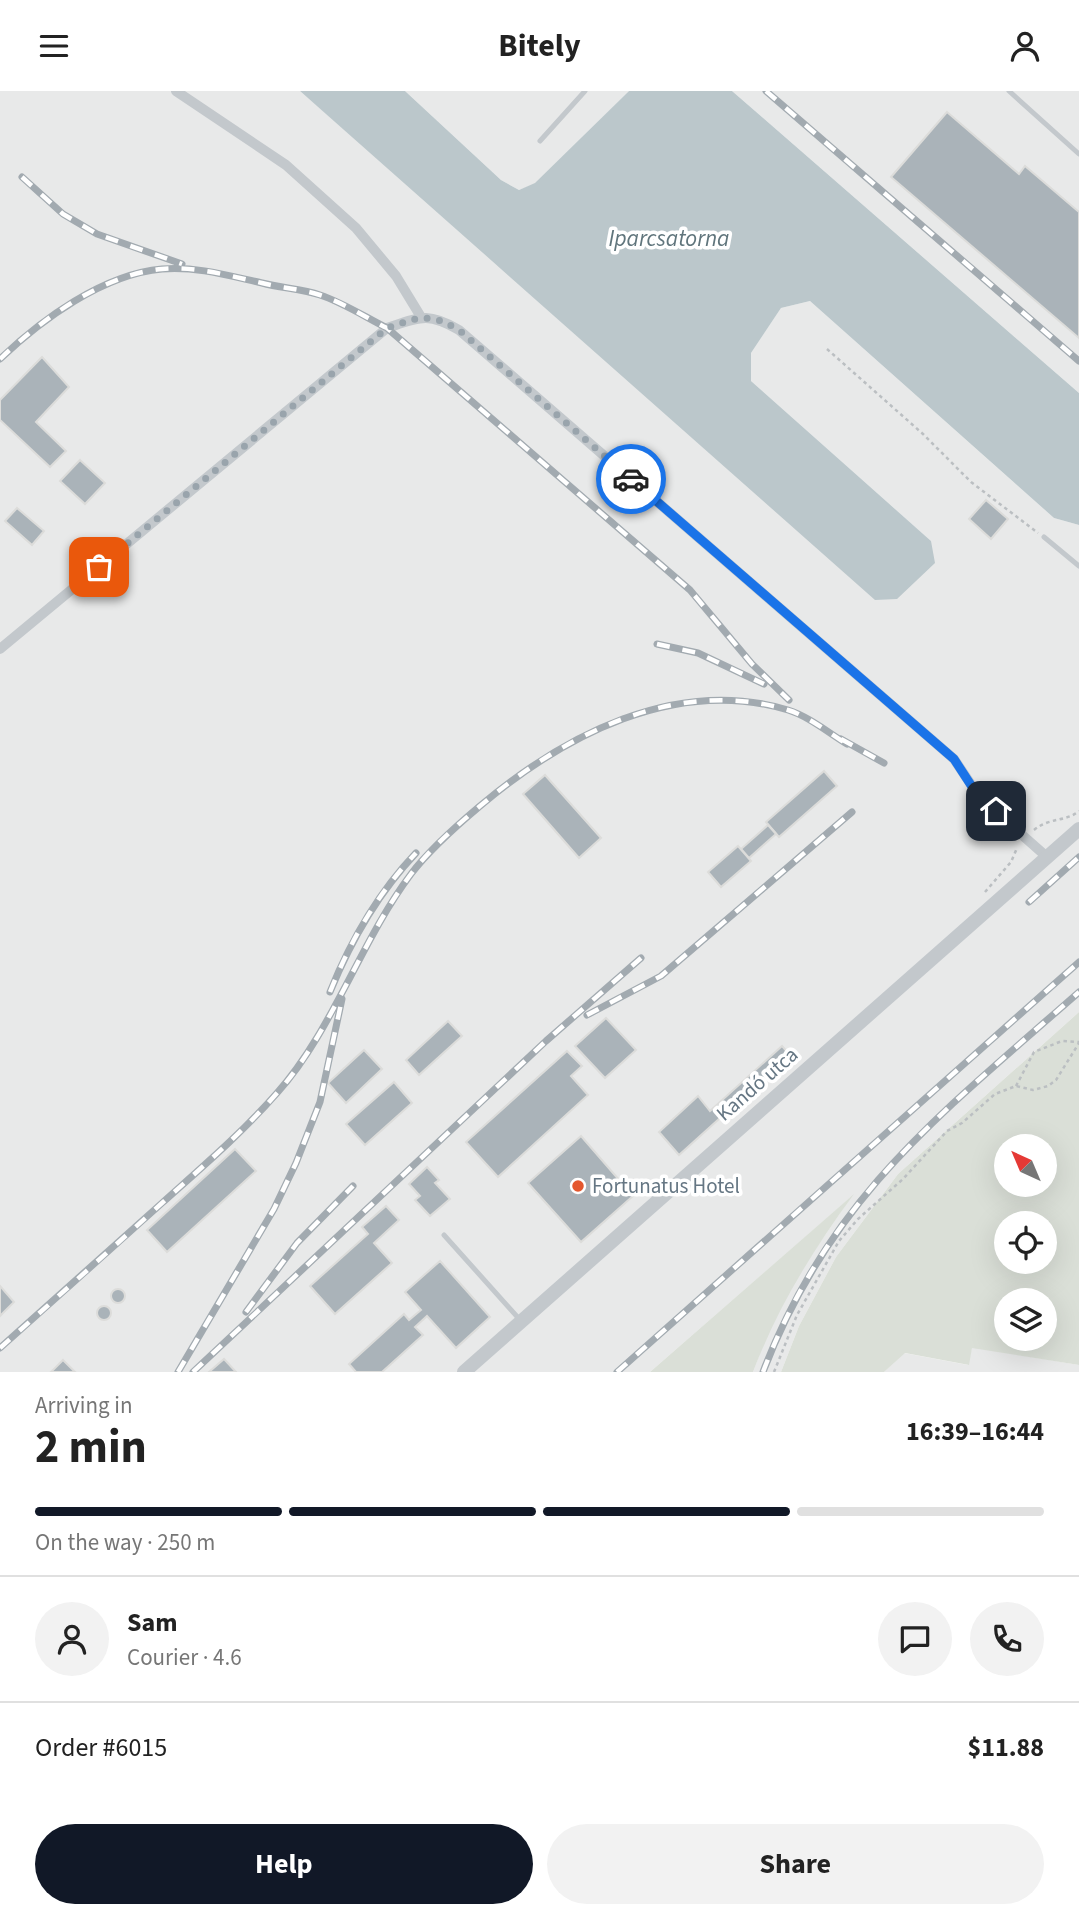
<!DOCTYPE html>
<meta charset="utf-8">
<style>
:root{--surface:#fff;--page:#f2f2f2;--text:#222;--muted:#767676;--line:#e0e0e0;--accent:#111827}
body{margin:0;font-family:"Source Sans 3",sans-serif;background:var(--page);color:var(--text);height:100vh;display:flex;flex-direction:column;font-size:26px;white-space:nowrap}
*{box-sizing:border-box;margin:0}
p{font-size:23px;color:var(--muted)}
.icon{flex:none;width:38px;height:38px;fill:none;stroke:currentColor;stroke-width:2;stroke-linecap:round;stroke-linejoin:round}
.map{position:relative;height:1281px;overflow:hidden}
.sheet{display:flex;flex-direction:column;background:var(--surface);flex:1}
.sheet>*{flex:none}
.needle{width:46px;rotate:316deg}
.fabs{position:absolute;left:994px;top:1043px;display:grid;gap:14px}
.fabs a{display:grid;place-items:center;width:63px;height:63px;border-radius:50%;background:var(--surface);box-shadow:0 7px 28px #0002;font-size:35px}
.pin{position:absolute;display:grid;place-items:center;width:60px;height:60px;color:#fff;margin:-30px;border-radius:14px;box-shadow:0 4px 10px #0006}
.courier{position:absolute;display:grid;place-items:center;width:70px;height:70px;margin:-35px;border:5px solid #1a73e8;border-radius:50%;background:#fff;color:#222;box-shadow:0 2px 9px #0007}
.summary em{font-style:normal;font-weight:700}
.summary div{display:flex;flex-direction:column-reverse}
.summary{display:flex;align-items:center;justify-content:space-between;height:119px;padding:0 35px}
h1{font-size:46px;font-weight:700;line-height:52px}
.bar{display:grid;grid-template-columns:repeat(4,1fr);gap:10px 7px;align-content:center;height:84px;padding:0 35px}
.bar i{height:9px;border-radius:5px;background:var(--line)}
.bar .current{background:var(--accent)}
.bar p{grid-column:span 4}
.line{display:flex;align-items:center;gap:18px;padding:0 35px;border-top:2px solid var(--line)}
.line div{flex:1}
.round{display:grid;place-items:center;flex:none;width:74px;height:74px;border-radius:37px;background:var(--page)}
.cta{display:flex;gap:14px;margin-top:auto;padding:14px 35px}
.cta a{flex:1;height:80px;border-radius:42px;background:var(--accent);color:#fff;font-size:28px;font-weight:700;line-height:80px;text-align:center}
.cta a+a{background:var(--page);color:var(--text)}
header{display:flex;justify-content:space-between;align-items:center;height:91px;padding:0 35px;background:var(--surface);font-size:32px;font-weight:700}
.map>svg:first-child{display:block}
</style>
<header><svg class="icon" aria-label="menu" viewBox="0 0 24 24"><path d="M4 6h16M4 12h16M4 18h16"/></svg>Bitely<svg class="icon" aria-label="person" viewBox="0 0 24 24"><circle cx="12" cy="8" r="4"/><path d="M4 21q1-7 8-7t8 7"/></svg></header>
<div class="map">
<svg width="1079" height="1281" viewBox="0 0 1079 1281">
<rect width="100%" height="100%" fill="#fafaf8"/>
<g fill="#e8e9e9">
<polygon points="0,0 300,0 470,147 931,450 751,290 751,262 781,217 810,210 1054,427 1079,434 1079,921 898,1083 836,1166 799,1235 781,1281 753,1281 768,1240 800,1181 851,1106 650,1281 0,1281"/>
<polygon points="405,0 629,0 535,93 519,99 501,89"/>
<polygon points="732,0 1079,0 1079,302"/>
<polygon points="972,1256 1079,1274 1079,1281 884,1281 904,1262 968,1274"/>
</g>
<g fill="#dadfd7" fill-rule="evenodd">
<path d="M 1079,921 L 1079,1274 L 972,1257 L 969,1274 L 905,1262 L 884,1281 L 781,1281 L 799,1235 L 836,1166 L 898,1083 ZM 1006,1055 L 1045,1055 L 1045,1094 L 1006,1094 ZM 1006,1132 L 1045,1132 L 1045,1171 L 1006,1171 ZM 1006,1209 L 1045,1209 L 1045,1248 L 1006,1248 Z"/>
<path d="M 854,1103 C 813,1159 778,1215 753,1281 L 650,1281 Z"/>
</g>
<polygon fill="#bbc7cb" points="300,0 405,0 501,89 519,99 535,92 629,0 732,0 1079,302 1079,434 1054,427 810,210 781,217 751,262 751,290 931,450 935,472 897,508 875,509"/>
<g fill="#aab3b9" stroke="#dcdcda" stroke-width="2">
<polygon points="947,21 1019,83 1025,75 1079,121 1079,247 891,86"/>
<polygon points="42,266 69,296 36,331 66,360 50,376 0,329 0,309"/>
<polygon points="80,369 105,392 85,413 60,390"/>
<polygon points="986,409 1008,428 991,448 969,428"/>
<polygon points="17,417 44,440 32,454 5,430"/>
<polygon points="824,680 837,695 779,746 766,731"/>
<polygon points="545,684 601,747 579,767 523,703"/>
<polygon points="768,734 776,743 749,767 741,758"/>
<polygon points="738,755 751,770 721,796 708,781"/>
<polygon points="606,927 636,959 605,987 575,955"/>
<polygon points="448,930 462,945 419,984 406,969"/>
<polygon points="782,955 790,964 679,1064 659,1041 698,1005 710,1020"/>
<polygon points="364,959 382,978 346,1012 328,992"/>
<polygon points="567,960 582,975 571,985 588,1004 498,1086 466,1051"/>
<polygon points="394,991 412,1012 365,1054 346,1033"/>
<polygon points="581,1045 633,1105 581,1151 528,1092"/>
<polygon points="235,1058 256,1080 167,1161 147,1139"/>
<polygon points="427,1076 439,1089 435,1092 450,1108 430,1125 415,1109 420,1105 409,1093"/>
<polygon points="386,1115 399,1129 374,1152 392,1172 335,1223 310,1195 368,1143 362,1136"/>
<polygon points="440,1170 490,1226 456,1257 427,1225 415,1236 423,1244 382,1281 356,1281 349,1273 404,1223 409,1229 421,1219 405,1201"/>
<polygon points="0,1195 14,1211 0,1225"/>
<circle cx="118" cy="1205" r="7"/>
<circle cx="104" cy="1222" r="7"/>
<polygon points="224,1268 236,1281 209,1281"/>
<polygon points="63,1269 75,1281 51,1281"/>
</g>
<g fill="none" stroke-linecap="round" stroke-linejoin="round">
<g stroke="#bbbfc2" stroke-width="2.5" stroke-dasharray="3.5 3.5" stroke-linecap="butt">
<polyline points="827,258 923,343 971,391 1038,442"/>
<path d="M 1034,739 C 1050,726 1066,731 1079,720"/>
<polyline points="985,801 1011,771 1017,757"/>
<polyline points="1016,995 1034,961 1062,950 1079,951"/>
<polyline points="774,1281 797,1224 839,1150 858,1128 903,1088 947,1040 962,1032 995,1003 1016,995 1033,999 1048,995 1056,989 1079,952"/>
</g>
<g stroke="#c3c8cc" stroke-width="5">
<polyline points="1009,0 1079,63"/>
<polyline points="540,50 585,0"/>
<polyline points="1044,446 1079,475"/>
<polyline points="444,1144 521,1230"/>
</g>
<g stroke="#c3c8cc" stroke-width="10">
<polyline points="176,0 286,74 356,137 396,185 421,226"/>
<path d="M 0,558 L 387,237 C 420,226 428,221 459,239 L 954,668 L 980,707 L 1047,766"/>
</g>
<polyline stroke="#c3c8cc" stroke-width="14" points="464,1281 1079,738"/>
<defs>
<g id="rail">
<polyline points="766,0 1079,270"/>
<polyline points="22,86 63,123 97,143 182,173"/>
<path d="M 0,268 C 41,229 103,183 162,178 C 196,175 230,185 262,192 C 281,197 302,198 320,204 C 344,212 365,226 387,237 L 690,499 L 752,573 L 789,609"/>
<polyline points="657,553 698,562 764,593"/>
<polyline points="841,648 884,672"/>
<polyline points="1029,811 1079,766"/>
<path d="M 330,901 C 351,849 377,803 416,762"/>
<polyline points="587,924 661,885 852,721"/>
<polyline points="246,1221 297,1152 353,1095"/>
<path d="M 0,1257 C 54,1209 108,1161 162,1112 C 201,1077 242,1042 277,1002 C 332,941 360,851 411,783 C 430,758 455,736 480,715 C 563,645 675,585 788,619 C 808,625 829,642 847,653"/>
<polyline points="178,1281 274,1118 296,1072 320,1011 342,908"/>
<polyline points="193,1281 546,950 641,867"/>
<polyline points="617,1281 1079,871"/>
<path d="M 763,1281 C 830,1105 943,1021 1079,901"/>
</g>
</defs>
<use href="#rail" stroke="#a2aab0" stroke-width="7"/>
<use href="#rail" stroke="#fff" stroke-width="4.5" stroke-dasharray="13" stroke-linecap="butt"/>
</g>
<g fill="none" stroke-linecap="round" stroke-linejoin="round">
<path stroke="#99a4ac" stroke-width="7" stroke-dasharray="0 12.6" d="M 99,476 L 387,237 C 420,226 428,221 459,239 L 631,388"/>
<polyline stroke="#1a73e8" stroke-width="9" points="631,388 954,668 980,708 996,720"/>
</g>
<circle fill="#e4572e" stroke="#fff" stroke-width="2.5" cx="578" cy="1095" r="7"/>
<g text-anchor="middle" stroke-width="7" stroke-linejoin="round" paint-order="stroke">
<g font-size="21" fill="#657683" stroke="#fff">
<text transform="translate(757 993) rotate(-41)" y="7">Kandó utca</text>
</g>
<g font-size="21" fill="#657683" stroke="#fff" text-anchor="start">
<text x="592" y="1102">Fortunatus Hotel</text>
</g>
<g font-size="23" font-style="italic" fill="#60757c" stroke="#fff">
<text x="669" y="155">Iparcsatorna</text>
</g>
</g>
</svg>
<div class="fabs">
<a><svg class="needle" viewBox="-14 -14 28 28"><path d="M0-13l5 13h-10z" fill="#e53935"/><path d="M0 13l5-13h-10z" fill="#767676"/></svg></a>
<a><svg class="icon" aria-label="locate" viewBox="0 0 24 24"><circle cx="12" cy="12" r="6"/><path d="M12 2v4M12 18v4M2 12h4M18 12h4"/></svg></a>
<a><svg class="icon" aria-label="layers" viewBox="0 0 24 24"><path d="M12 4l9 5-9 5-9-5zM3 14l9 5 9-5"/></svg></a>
</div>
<div class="pin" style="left:99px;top:476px;background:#ea580c"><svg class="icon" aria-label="bag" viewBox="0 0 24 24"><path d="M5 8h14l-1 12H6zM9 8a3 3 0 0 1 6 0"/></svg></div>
<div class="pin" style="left:996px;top:720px;background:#1f2937"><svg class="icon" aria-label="home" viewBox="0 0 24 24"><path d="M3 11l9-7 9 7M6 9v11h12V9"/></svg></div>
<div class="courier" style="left:631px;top:388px"><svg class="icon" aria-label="car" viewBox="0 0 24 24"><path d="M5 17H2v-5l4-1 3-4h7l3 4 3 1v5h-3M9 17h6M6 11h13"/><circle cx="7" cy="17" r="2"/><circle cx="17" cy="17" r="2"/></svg></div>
</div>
<section class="sheet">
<div class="summary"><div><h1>2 min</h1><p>Arriving in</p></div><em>16:39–16:44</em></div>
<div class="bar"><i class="current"></i><i class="current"></i><i class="current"></i><i></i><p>On the way · 250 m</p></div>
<div class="line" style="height:126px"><a class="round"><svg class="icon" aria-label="person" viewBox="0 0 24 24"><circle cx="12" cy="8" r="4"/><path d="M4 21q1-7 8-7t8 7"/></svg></a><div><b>Sam</b><p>Courier · 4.6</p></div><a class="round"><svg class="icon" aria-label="chat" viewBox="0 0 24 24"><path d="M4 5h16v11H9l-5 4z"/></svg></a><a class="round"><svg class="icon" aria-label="phone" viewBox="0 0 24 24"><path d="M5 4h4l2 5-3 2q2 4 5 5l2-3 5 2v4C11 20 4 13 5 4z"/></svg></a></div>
<div class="line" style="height:91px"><div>Order #6015</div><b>$11.88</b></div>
<div class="cta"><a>Help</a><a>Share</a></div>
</section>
